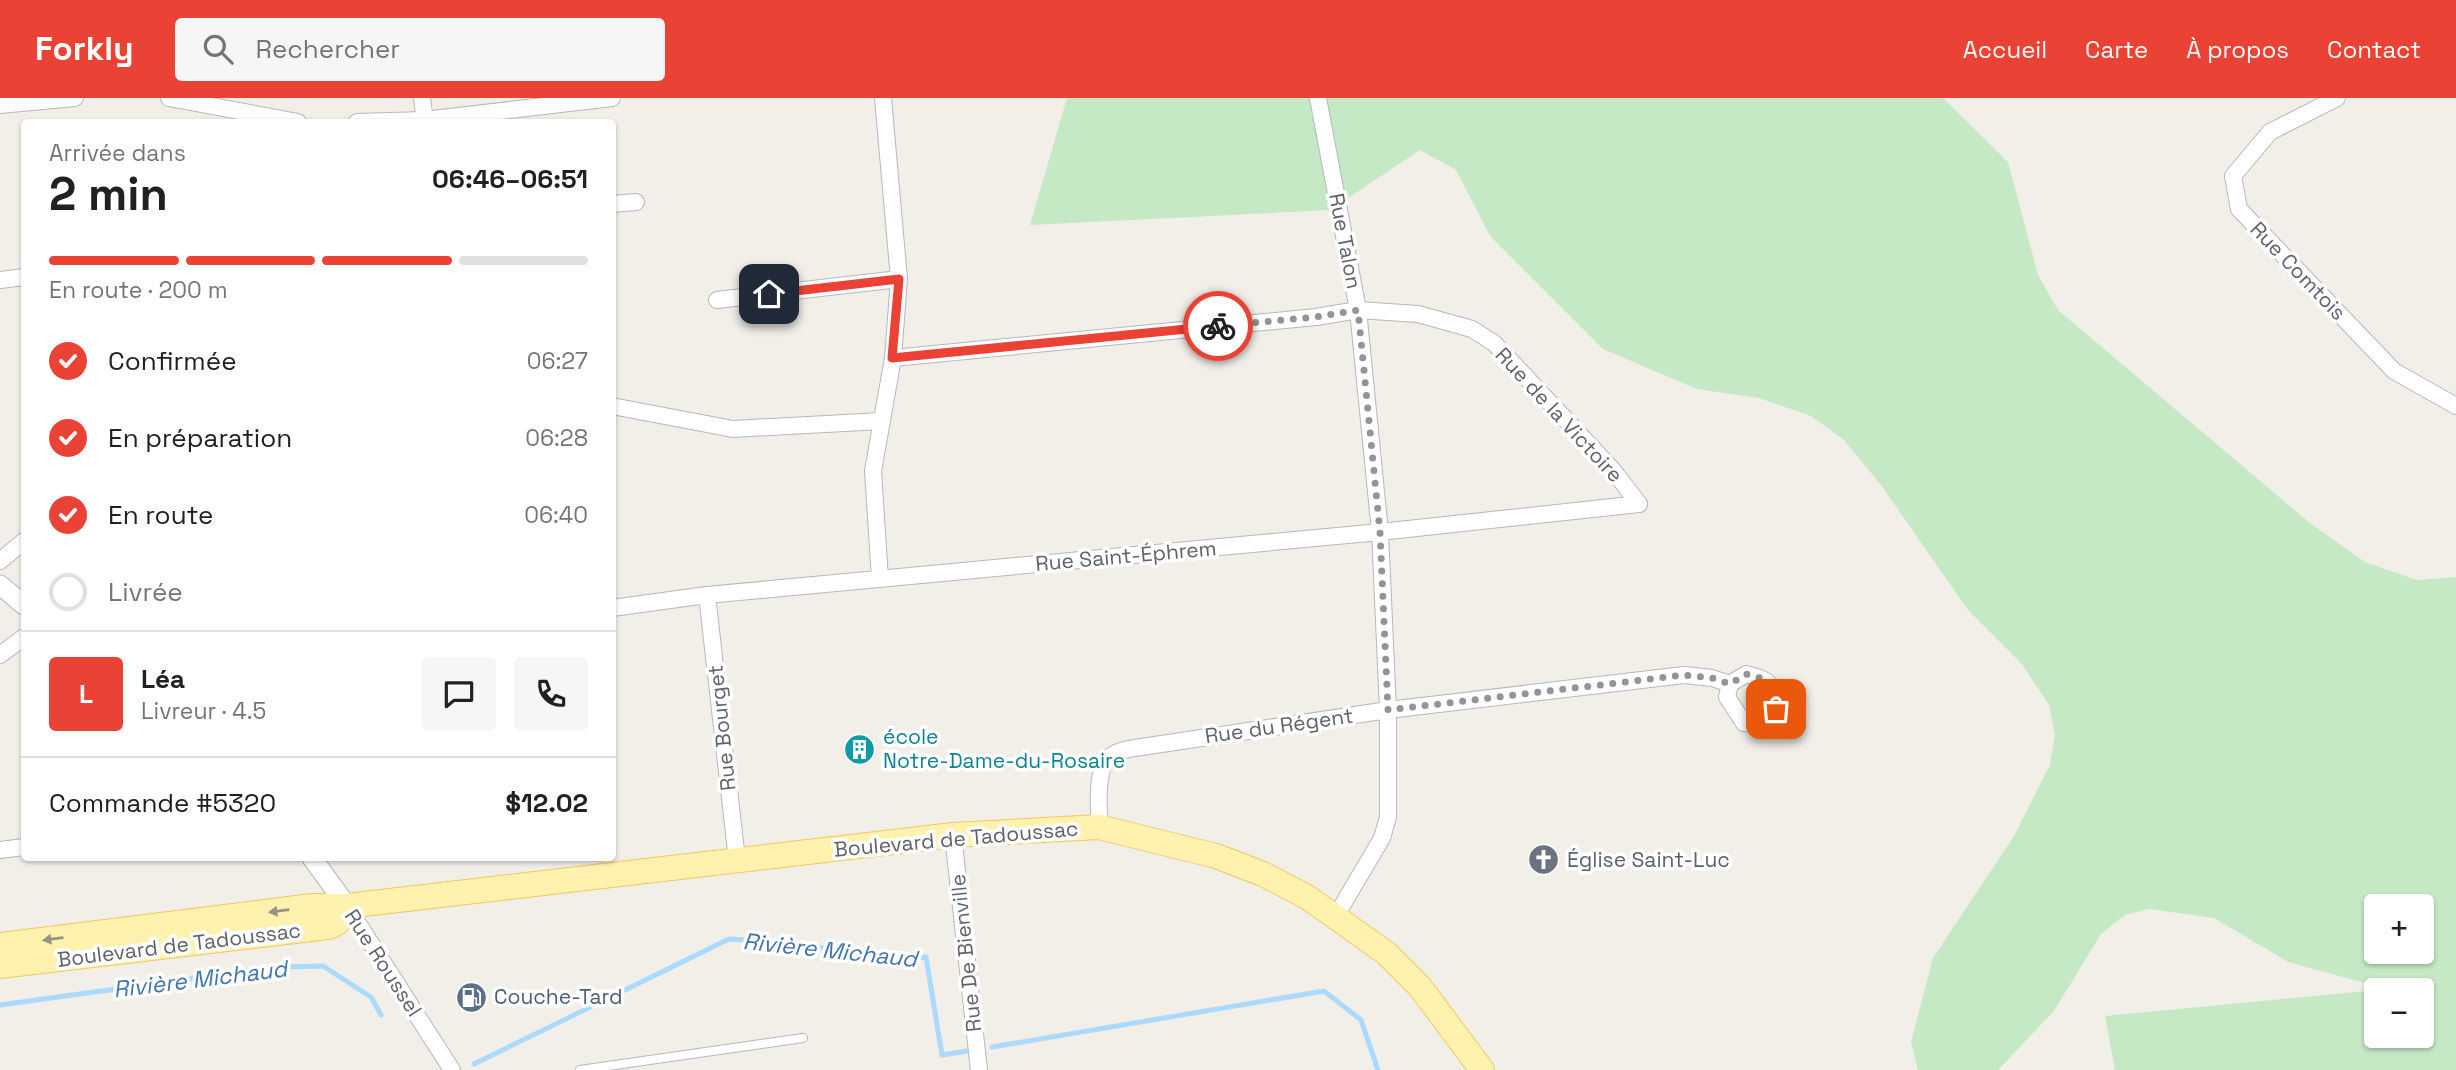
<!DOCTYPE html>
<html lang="fr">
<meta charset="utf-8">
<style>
:root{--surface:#fff;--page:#f6f6f6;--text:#202124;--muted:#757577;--line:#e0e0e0;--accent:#ea4335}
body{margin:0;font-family:"Space Grotesk",sans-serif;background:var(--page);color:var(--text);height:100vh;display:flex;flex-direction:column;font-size:26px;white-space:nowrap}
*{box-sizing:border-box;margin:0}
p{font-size:23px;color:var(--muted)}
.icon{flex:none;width:38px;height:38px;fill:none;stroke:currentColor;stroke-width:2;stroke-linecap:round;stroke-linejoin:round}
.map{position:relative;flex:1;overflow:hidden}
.sheet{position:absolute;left:21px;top:21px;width:595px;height:742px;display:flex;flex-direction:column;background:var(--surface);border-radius:7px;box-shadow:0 2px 5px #0004}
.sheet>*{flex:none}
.buttons{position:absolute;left:2364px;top:796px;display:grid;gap:14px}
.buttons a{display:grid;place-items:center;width:70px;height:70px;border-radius:7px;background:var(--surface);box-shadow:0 2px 5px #0004;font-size:35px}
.pin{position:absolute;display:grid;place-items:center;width:60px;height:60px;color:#fff;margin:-30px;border-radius:14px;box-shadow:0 4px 10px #0006}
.courier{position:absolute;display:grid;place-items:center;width:70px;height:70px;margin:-35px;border:5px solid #ea4335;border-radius:50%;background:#fff;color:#222;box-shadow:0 2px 9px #0007}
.head em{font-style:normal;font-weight:700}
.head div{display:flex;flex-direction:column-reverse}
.head{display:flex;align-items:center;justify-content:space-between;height:119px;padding:0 28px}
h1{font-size:46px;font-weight:700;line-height:52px}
.bar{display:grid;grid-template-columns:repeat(4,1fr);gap:10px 7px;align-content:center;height:84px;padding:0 28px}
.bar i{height:9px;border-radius:5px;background:var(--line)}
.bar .selected{background:var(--accent)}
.bar p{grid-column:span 4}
.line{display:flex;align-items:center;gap:18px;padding:0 28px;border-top:2px solid var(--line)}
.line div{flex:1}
.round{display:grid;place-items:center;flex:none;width:74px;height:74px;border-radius:7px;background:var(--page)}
ol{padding:0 28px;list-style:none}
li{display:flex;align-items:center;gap:21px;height:77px}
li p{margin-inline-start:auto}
li .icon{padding:7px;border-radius:50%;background:var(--accent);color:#fff;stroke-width:4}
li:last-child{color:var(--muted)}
li i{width:38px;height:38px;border:4px solid var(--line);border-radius:50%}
header{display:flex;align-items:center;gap:42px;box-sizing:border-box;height:98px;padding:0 35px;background:var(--accent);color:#fff}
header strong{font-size:33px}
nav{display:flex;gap:38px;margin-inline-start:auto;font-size:24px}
.search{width:490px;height:63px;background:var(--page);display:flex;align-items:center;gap:18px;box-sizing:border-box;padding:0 24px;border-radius:7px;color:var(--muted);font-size:26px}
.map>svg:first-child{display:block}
</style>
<header>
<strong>Forkly</strong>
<div class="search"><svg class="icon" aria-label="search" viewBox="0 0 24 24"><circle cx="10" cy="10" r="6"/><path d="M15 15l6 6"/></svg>Rechercher</div>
<nav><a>Accueil</a><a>Carte</a><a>À propos</a><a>Contact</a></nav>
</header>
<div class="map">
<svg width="2456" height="972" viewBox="0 0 2456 972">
<rect width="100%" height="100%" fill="#f1efe8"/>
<path fill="#c5e8c5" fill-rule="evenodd" d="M 1067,0 L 1943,0 L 2008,64 L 2038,177 L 2058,212 L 2310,425 L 2365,464 L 2417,482 L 2456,479 L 2456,972 L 2115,972 L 2105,918 L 2387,891 L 2288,864 L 2214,820 L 2149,811 L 2125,817 L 2101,836 L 2054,913 L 1998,972 L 1918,972 L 1911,944 L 1933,860 L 2014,738 L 2050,667 L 2055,637 L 2049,607 L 2021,565 L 1968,512 L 1881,387 L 1844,342 L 1811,318 L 1759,300 L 1697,291 L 1603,251 L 1490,138 L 1456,72 L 1420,52 L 1330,112 L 1030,127 ZM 2376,808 L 2422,808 L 2422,854 L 2376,854 ZM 2376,892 L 2422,892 L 2422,938 L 2376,938 Z"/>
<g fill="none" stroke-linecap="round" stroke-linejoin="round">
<g stroke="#aadaff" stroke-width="5">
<polyline points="0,907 275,869 323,868 371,899 381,917"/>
<polyline points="992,949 1324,893 1361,922 1378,972"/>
<polyline points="474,966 729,841 797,845 879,861 926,859 942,957 967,953"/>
</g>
<defs>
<polyline id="service" points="580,972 803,940"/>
<g id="minor">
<polyline points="169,0 298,24"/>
<polyline points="422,0 425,24"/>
<polyline points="1318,0 1358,212 1380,434 1388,612 1388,719 1382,740 1336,818"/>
<polyline points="2337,0 2270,34 2233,78 2239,111 2394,273 2456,308"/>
<polyline points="0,7 75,0"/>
<polyline points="357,24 424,22 612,0"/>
<polyline points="612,106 636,104"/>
<polyline points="0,182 24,179"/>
<polyline points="717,202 899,181"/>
<polyline points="893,260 1316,219 1358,212 1418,216 1472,231 1494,245 1612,371 1639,406"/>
<polyline points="612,308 733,331 881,323"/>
<polyline points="0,463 24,443"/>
<polyline points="880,481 873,373 893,260 899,181 883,0"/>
<polyline points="707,497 737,762"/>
<polyline points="612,510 707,497 1380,434 1639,406"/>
<polyline points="0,557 24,539"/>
<path d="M 1746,576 C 1770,582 1775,586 1776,611 L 1756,626 L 1744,625 L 1727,599 L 1730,586 Z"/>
<path d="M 1099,729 C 1100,708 1093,668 1114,656 C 1120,652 1128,651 1135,650 L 1388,612 L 1684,577 L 1712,580 L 1730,586"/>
<polyline points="953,737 979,972"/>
<polyline points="0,752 24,749"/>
<polyline points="347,808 452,972"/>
</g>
<g id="tertiary">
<polyline points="0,487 24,507"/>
<polyline points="312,760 347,808"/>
</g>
<g id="primary">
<polyline points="0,847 312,808 347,808 953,737 1099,729 1216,758 1263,776 1307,799 1386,855 1420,889 1482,972"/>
<path d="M 0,868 L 328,829 C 340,826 343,819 347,808"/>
</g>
</defs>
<use href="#service" stroke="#b5b8bc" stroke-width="10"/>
<use href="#minor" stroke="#b5b8bc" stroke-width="18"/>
<use href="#tertiary" stroke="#b5b8bc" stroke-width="21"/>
<use href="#primary" stroke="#f2c960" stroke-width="26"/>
<use href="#service" stroke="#fff" stroke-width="8"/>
<use href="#minor" stroke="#fff" stroke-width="16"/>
<use href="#tertiary" stroke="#fff" stroke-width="19"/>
<use href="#primary" stroke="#fff2af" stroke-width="24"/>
</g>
<defs><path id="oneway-solid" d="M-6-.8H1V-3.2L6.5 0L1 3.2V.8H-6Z" transform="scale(1.75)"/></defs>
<g fill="#979581">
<use href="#oneway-solid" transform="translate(279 813) rotate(173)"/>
<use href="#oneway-solid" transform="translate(53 841) rotate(173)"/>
</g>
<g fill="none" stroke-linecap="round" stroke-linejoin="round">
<path stroke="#929495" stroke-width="7" stroke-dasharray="0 12.6" d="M 1218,228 L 1316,219 L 1358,212 L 1380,434 L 1388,612 L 1684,577 L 1712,580 L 1730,586 L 1746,576 C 1770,582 1775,586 1776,611"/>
<polyline stroke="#ea4335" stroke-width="9" points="769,196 899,181 892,260 1218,228"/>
</g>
<defs>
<symbol id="building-disc" viewBox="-11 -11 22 22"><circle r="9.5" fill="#0f9aa8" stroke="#fff"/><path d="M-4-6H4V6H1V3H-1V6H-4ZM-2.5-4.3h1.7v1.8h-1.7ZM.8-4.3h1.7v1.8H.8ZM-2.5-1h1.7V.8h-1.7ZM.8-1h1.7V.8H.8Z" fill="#fff"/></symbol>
<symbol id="church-disc" viewBox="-11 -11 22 22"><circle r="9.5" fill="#6b7280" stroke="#fff"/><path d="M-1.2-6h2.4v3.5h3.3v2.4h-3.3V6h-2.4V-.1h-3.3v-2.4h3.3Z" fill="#fff"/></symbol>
<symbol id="fuel-disc" viewBox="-11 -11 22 22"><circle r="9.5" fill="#5c6f8a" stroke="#fff"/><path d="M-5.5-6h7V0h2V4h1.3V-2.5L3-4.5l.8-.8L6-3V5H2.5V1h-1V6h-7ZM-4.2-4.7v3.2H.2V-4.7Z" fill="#fff"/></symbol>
</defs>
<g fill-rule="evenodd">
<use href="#building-disc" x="842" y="634" width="35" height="35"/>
<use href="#church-disc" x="1526" y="744" width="35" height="35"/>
<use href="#fuel-disc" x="454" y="882" width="35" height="35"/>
</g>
<g text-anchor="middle" stroke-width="7" stroke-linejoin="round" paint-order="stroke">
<g font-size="21" fill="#5f6368" stroke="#fff">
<text transform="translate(1345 143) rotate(79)" y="7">Rue Talon</text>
<text transform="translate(2298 173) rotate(46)" y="7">Rue Comtois</text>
<text transform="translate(1559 317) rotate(47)" y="7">Rue de la Victoire</text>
<text transform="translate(1126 458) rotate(-5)" y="7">Rue Saint-Éphrem</text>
<text transform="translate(1279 628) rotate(-8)" y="7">Rue du Régent</text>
<text transform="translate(722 630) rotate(-96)" y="7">Rue Bourget</text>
<text transform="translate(956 741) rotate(-5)" y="7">Boulevard de Tadoussac</text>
<text transform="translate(179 847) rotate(-7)" y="7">Boulevard de Tadoussac</text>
<text transform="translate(966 855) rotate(-96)" y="7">Rue De Bienville</text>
<text transform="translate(383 865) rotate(57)" y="7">Rue Roussel</text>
</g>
<g font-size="21" fill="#0d838f" stroke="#fff" text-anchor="start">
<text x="883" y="646">école<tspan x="883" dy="24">Notre-Dame-du-Rosaire</tspan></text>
</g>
<g font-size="21" fill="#5b616d" stroke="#fff" text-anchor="start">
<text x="1567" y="769">Église Saint-Luc</text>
</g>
<g font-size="21" fill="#4e5e75" stroke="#fff" text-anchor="start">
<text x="494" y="906">Couche-Tard</text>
</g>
<g font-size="23" font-style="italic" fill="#4174aa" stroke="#fff">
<text transform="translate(830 852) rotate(6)" y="8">Rivière Michaud</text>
<text transform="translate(200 881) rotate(-7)" y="8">Rivière Michaud</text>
</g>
</g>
</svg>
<div class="buttons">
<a>+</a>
<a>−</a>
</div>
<div class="pin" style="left:1776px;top:611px;background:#ea580c"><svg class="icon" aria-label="bag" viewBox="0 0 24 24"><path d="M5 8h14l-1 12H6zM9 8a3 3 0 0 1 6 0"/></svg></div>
<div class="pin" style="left:769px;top:196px;background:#1f2937"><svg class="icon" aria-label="home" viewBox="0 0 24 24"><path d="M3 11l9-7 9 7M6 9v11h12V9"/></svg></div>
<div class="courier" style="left:1218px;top:228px"><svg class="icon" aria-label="bike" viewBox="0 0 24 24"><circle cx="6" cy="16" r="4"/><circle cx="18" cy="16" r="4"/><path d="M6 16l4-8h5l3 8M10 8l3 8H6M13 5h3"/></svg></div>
<section class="sheet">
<div class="head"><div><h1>2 min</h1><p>Arrivée dans</p></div><em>06:46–06:51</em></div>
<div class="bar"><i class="selected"></i><i class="selected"></i><i class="selected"></i><i></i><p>En route · 200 m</p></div>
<ol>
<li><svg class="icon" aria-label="check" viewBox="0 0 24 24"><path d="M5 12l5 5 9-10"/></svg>Confirmée<p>06:27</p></li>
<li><svg class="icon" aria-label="check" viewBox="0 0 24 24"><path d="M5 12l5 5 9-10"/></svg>En préparation<p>06:28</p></li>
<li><svg class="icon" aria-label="check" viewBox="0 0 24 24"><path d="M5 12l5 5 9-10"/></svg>En route<p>06:40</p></li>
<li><i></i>Livrée</li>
</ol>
<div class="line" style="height:126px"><b class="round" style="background:var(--accent);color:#fff">L</b><div><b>Léa</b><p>Livreur · 4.5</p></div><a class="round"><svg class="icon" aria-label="chat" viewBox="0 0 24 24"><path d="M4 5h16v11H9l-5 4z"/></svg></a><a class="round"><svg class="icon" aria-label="phone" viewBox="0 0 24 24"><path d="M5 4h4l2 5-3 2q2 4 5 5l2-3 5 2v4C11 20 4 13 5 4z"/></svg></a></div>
<div class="line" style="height:91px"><div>Commande #5320</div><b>$12.02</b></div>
</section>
</div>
